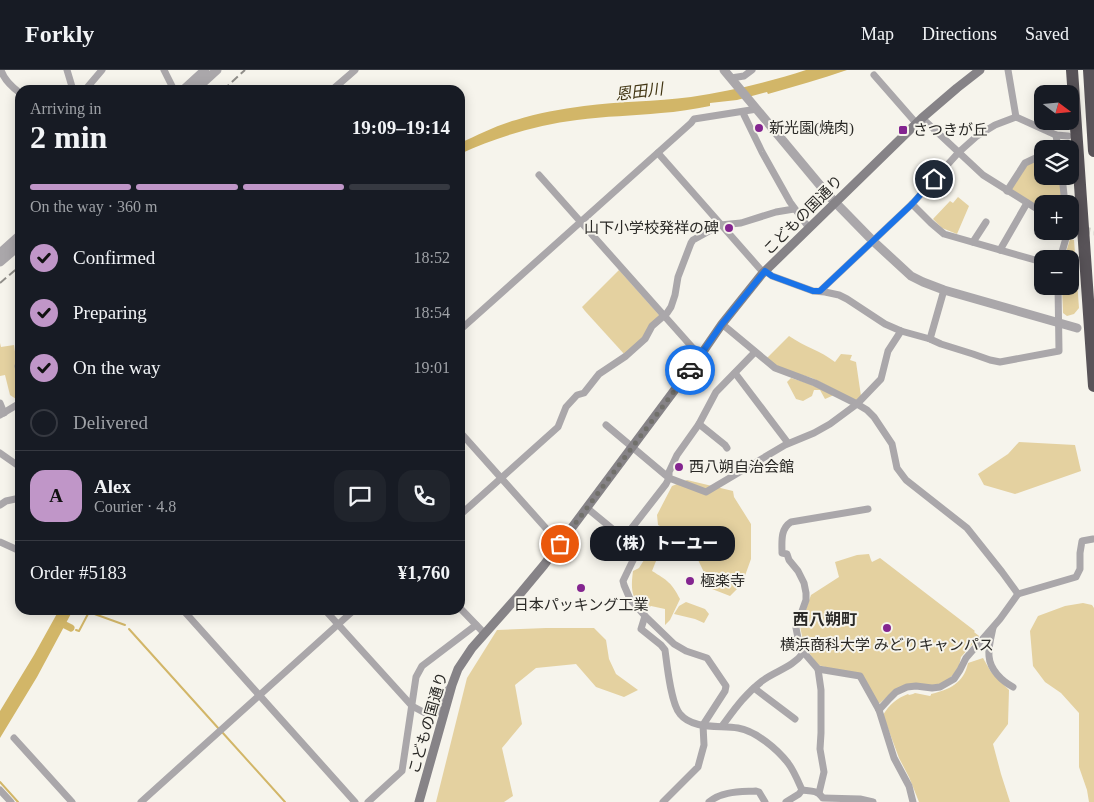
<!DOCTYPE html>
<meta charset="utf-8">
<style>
:root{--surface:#171b24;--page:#20242c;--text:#f1f3f6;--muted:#9ea1a6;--line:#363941;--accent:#c096c8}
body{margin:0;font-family:"Times New Roman","Noto Sans JP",serif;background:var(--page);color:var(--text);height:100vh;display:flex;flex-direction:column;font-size:19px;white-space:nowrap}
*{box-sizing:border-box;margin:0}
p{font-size:16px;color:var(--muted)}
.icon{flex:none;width:28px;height:28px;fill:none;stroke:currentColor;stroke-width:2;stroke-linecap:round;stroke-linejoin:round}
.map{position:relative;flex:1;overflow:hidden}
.panel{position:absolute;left:15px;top:15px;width:450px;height:530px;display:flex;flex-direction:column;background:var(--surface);border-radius:15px;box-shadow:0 2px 12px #0003}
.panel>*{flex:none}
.needle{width:32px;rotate:106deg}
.tools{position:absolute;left:1034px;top:15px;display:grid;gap:10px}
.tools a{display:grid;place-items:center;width:45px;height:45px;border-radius:10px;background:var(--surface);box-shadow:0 2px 12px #0003;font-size:25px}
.pin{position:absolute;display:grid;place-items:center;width:42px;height:42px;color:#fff;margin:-21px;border:2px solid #fff;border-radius:50%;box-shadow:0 1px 5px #0007}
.courier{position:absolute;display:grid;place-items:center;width:50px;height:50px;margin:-25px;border:4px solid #1a73e8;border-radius:50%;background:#fff;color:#222;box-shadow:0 1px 6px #0007}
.bubble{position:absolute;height:35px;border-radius:15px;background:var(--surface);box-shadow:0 2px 12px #0003;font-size:16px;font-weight:800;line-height:35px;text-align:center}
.head em{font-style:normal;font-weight:800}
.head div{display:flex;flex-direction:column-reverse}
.head{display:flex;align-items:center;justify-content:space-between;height:85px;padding:0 15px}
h1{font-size:32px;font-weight:800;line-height:38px}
.bar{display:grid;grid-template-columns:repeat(4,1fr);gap:8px 5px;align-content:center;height:60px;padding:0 15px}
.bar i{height:6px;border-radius:4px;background:var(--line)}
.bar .on{background:var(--accent)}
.bar p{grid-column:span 4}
.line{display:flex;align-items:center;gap:12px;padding:0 15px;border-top:1px solid var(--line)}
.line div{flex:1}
.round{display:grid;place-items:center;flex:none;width:52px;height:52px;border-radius:15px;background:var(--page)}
ol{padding:0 15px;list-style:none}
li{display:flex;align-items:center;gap:15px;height:55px}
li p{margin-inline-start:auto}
li .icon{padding:5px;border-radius:50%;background:var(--accent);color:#111;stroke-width:4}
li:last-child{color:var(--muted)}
li i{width:28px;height:28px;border:2px solid var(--line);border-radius:50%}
header{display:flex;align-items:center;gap:30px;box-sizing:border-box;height:70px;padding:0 25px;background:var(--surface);border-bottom:1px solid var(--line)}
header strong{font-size:24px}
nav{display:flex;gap:28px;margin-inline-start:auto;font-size:18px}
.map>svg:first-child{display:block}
</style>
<header>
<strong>Forkly</strong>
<nav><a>Map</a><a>Directions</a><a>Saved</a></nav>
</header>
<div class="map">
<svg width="1094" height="732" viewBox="0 0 1094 732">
<rect width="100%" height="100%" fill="#f6f4ec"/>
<g fill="#e4d1a0">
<polygon points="1042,88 1042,106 1060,106 1063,134 1042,134 1042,138 1009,120 1026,95"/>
<polygon points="958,127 969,136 957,164 942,158 933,149 950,131 953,133"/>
<polygon points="1070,169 1074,170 1079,238 1074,244 1067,246 1063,243 1062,216 1070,216 1070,189 1064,189"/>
<polygon points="619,200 660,246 643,267 625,285 585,241 582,237"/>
<path d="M 789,266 C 805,277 821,281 835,292 L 841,284 L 852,285 L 850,290 L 856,292 L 861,326 L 857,331 L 812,308 L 782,299 L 776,296 L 767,288 Z"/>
<polygon points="0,273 1,277 14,275 20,316 20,331 19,331 10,325 5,305 0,306"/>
<polygon points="791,308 807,313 834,325 825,329 820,320 814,320 812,326 803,331 796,329 787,312"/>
<polygon points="1019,372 1075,375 1081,401 1015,424 984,415 978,404 1008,384"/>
<polygon points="687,410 733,421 734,427 751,454 751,489 742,514 730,526 712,519 688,469 658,455 657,445 672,416"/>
<path d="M 652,460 L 665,463 L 660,481 L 652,501 C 667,510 672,513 680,529 L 670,550 L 665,555 L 665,539 L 651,536 L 647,539 C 630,532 631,516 633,501 L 639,498 L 644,490 L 640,483 Z"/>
<polygon points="869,484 871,490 872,492 880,488 975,561 974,562 979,566 979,567 961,587 959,596 953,605 946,611 940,614 895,620 880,633 874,632 858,606 818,595 804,576 800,556 811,525 839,507 835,492 857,485"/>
<polygon points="686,532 705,539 709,544 704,553 695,549 674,544 679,536"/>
<polygon points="1083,533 1092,535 1094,538 1094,732 1089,732 1087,720 1079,697 1079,643 1061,623 1045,612 1033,596 1030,561 1038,546 1065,536"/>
<polygon points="546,558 594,558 606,570 609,589 616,604 638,620 624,627 596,617 576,594 536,598 515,615 522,654 502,678 513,726 504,732 436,732 467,608 497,560"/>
<path d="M 983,588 L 991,602 L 1009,620 L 1008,654 L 993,674 L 1001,704 L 1010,732 L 919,732 L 909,707 L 899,688 L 883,645 C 889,635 897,628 908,624 L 909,625 L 913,624 L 915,623 L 930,626 L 931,625 L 931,624 C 949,620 964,613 968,593 Z"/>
</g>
<g fill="#d2b668">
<path d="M 806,0 L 847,0 C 821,9 795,16 768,24 L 767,22 L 737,30 L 710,33 L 710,36 C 694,39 677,42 661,43 C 633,46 605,46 577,50 C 537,55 497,67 460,84 L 460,73 C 478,65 497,55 516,50 C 538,43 561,39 584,36 C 619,31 655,32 691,27 C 730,21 769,12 806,0 Z"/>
<polygon points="59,540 73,540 37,607 0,668 0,641 34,585"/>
</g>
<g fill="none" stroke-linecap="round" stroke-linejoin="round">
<g stroke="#d2b668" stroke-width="2">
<polyline points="129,559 219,659"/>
<polyline points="76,560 79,561 89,542 125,555"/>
<polyline points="222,662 285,732"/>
<polyline points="0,712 18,732"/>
</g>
<polyline stroke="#d2b668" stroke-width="7" points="59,552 71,558"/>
<polyline stroke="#cdcbc4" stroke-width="7" stroke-dasharray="7 3.5" stroke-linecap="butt" points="1073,158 1094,162"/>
<g stroke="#aaa7aa" stroke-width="7">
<path d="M 1,0 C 4,10 12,17 20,23"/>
<polyline points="67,0 73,20"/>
<polyline points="164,0 174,20"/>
<polyline points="1008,0 1016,47 1056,65 1068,66"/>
<polyline points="874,5 916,53"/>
<polyline points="731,8 744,6 752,0"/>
<polyline points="85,20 102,0"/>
<polyline points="332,20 355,0"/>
<polyline points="743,42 744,45 762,82 790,132 809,158"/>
<polyline points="922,48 983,105 1042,142"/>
<polyline points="1056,65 1058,79"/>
<polyline points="658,83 761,200 765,201 772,206 813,221 825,222 839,225 847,229 885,254 901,261 930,269 941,274 973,284 990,290 1000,292 1059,281 1058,216"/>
<polyline points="539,105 700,286"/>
<polyline points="1062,106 1065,134"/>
<polyline points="1007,121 1025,93 1042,85"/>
<polyline points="912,134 931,153 944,164 1042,192"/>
<polyline points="973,172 986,152"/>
<polyline points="1000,180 1027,133"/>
<polyline points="1060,189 1068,161"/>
<polyline points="820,221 912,134 959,82 977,66 995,55 1016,47"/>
<polyline points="722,254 775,298 815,313 857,334 867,340 874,347 892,374 897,398 906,410 967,458 1002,502 1018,524"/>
<polyline points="460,260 691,53 694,49 757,39"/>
<polyline points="930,269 944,220"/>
<polyline points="755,282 716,322 699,354 677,385 669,402 669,408 706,422 785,375 814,363 830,354 857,334 881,309 888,281 901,261"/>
<polyline points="20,291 18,296 20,306"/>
<polyline points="735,303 788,373"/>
<polyline points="0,333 4,343"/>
<polyline points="0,345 20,333"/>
<polyline points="699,354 725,375 727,378"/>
<polyline points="606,355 669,408 666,414 624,468"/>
<polyline points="460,362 560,474"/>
<polyline points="0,383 20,397"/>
<polyline points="0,435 6,431 20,428"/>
<polyline points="587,438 638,480 623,511 624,515 630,529 645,546 674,574 686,581 707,588 726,616 725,621 703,655 704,675 698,697 663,732"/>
<polyline points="460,445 558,357 566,337 577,325 584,323 599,304 626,286 645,269 652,256 667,243 671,237 675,225 678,207 691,173 693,170 720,155 741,153 776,142 794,139"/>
<polyline points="0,472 20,481"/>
<polyline points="460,538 485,564"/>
<polyline points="183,540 355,732"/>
<polyline points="325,540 412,636 427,644 439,642 445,623 451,616"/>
<path d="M 645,546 L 641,559 L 661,575 L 665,580 C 667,595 671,634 680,644 C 693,660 720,655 738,658 C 756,661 777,679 788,693 C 794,701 798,711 802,720"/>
<path d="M 993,558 C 991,567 988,578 989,586 C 990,600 1002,611 1013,617"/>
<polyline points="818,599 860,606 879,640 894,688 909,716 913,732"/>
<polyline points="754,618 795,649"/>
<polyline points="879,640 890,628 896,622 907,617 916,616 932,618 940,617 954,609 960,600 966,588 1000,549 1018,524 1076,507 1080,499 1080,483 1082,471 1093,469"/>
<path d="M 722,656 C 734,640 745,624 762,611 C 777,600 792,598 804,582"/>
<polyline points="14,668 72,732"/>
<polyline points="0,720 11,732"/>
<path d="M 819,723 L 824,702 L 820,679 L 821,663 L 821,620 L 818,599 L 800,578 L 796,558 L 806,530 L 806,523 L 804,513 L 798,501 L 789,490 L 787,484 L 782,483 C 782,472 780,459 791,452 L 868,439"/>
<polyline points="823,728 860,729 873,732"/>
<polyline points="141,732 354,540"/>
<polyline points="368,732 402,701 416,607 422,596 476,555"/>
<path d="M 709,732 C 722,721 740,722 756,721 L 759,722 L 765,732"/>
<path d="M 786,732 L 799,724 L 802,720 C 810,721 817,720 822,727"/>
</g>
<g stroke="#aaa7aa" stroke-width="9">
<polyline points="724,0 829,126 873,171 911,206 923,212 944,220 1077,258"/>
<polyline points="183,20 205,0"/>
<polyline points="195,20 217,0"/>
<polyline points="0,183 20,165"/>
<polyline points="0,192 20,175"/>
</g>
<polyline stroke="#868387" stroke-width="9" points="419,732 452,615 458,599 472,578 519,525 544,495 700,286 722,254 762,204 922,48 957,18 980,0"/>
<g stroke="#585358" stroke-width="12">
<polyline points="1072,0 1094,316"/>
<polyline points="1089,0 1094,81"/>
</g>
<g stroke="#908e89" stroke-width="2" stroke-dasharray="8 4" stroke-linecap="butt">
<polyline points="223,20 245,0"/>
<polyline points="0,213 20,196"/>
</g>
</g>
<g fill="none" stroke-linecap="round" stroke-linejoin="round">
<polyline stroke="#71706b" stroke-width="5" stroke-dasharray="0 9" points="560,474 690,300"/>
<polyline stroke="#1a73e8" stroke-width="6" points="690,300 722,254 765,201 772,206 813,221 820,221 912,134 934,109"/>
</g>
<g fill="#842590" stroke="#f6f4ec" stroke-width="2">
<circle cx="759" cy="58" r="5"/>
<rect x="898" y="55" width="10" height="10" rx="2.5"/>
<circle cx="729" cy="158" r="5"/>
<circle cx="679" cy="397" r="5"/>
<circle cx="690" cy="511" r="5"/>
<circle cx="581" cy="518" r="5"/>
<circle cx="887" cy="558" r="5"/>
</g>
<g text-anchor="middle" stroke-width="4" stroke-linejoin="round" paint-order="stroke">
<g font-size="15" fill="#2a2926" stroke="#f6f4ec" text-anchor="start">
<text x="769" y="63">新光園(焼肉)</text>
<text x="913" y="65">さつきが丘</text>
<text x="719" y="163" text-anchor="end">山下小学校発祥の碑</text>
<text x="689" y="402">西八朔自治会館</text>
<text x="700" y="516">極楽寺</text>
<text x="581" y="540" text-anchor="middle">日本パッキング工業</text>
<text x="887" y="580" text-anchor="middle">横浜商科大学 みどりキャンパス</text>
</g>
<g font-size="15" fill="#2a2926" stroke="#f6f4ec">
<text transform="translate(803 145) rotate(-45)" y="5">こどもの国通り</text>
<text transform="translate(428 653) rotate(-74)" y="5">こどもの国通り</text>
</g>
<g font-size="16" font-style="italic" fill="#413513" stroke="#f6f4ec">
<text transform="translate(639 21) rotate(-7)" y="6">恩田川</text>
</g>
<g font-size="16" font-weight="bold" fill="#2a2926" stroke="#f6f4ec">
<text x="825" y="555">西八朔町</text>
</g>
</g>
</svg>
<div class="tools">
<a><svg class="needle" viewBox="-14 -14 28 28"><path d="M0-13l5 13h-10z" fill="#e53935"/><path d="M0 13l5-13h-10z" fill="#9ea1a6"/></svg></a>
<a><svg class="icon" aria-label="layers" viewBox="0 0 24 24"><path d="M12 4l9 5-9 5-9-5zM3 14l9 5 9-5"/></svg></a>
<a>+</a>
<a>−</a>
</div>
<div class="pin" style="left:560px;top:474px;background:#ea580c"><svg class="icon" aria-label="bag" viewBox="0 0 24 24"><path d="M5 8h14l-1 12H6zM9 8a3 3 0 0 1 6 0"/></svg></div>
<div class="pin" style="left:934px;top:109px;background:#1f2937"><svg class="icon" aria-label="home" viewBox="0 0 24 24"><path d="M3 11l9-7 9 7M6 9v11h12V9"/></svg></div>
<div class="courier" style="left:690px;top:300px"><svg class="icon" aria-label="car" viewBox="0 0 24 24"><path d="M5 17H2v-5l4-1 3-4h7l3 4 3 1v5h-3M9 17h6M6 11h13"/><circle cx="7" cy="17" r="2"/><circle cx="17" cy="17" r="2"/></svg></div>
<div class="bubble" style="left:590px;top:456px;width:145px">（株）トーユー</div>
<section class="panel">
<div class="head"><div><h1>2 min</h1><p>Arriving in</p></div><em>19:09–19:14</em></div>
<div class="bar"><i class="on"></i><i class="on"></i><i class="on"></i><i></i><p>On the way · 360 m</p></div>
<ol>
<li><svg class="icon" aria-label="check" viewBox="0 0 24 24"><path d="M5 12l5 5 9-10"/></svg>Confirmed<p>18:52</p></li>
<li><svg class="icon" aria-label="check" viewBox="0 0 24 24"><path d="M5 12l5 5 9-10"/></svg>Preparing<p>18:54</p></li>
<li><svg class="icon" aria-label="check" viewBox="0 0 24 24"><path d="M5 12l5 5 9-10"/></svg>On the way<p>19:01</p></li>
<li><i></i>Delivered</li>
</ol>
<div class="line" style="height:90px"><b class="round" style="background:var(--accent);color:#111">A</b><div><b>Alex</b><p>Courier · 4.8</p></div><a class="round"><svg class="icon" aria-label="chat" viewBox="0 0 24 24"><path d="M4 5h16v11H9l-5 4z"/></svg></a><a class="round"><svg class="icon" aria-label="phone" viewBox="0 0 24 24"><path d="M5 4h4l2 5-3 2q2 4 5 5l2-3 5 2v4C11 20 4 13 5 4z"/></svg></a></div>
<div class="line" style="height:65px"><div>Order #5183</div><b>¥1,760</b></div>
</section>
</div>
